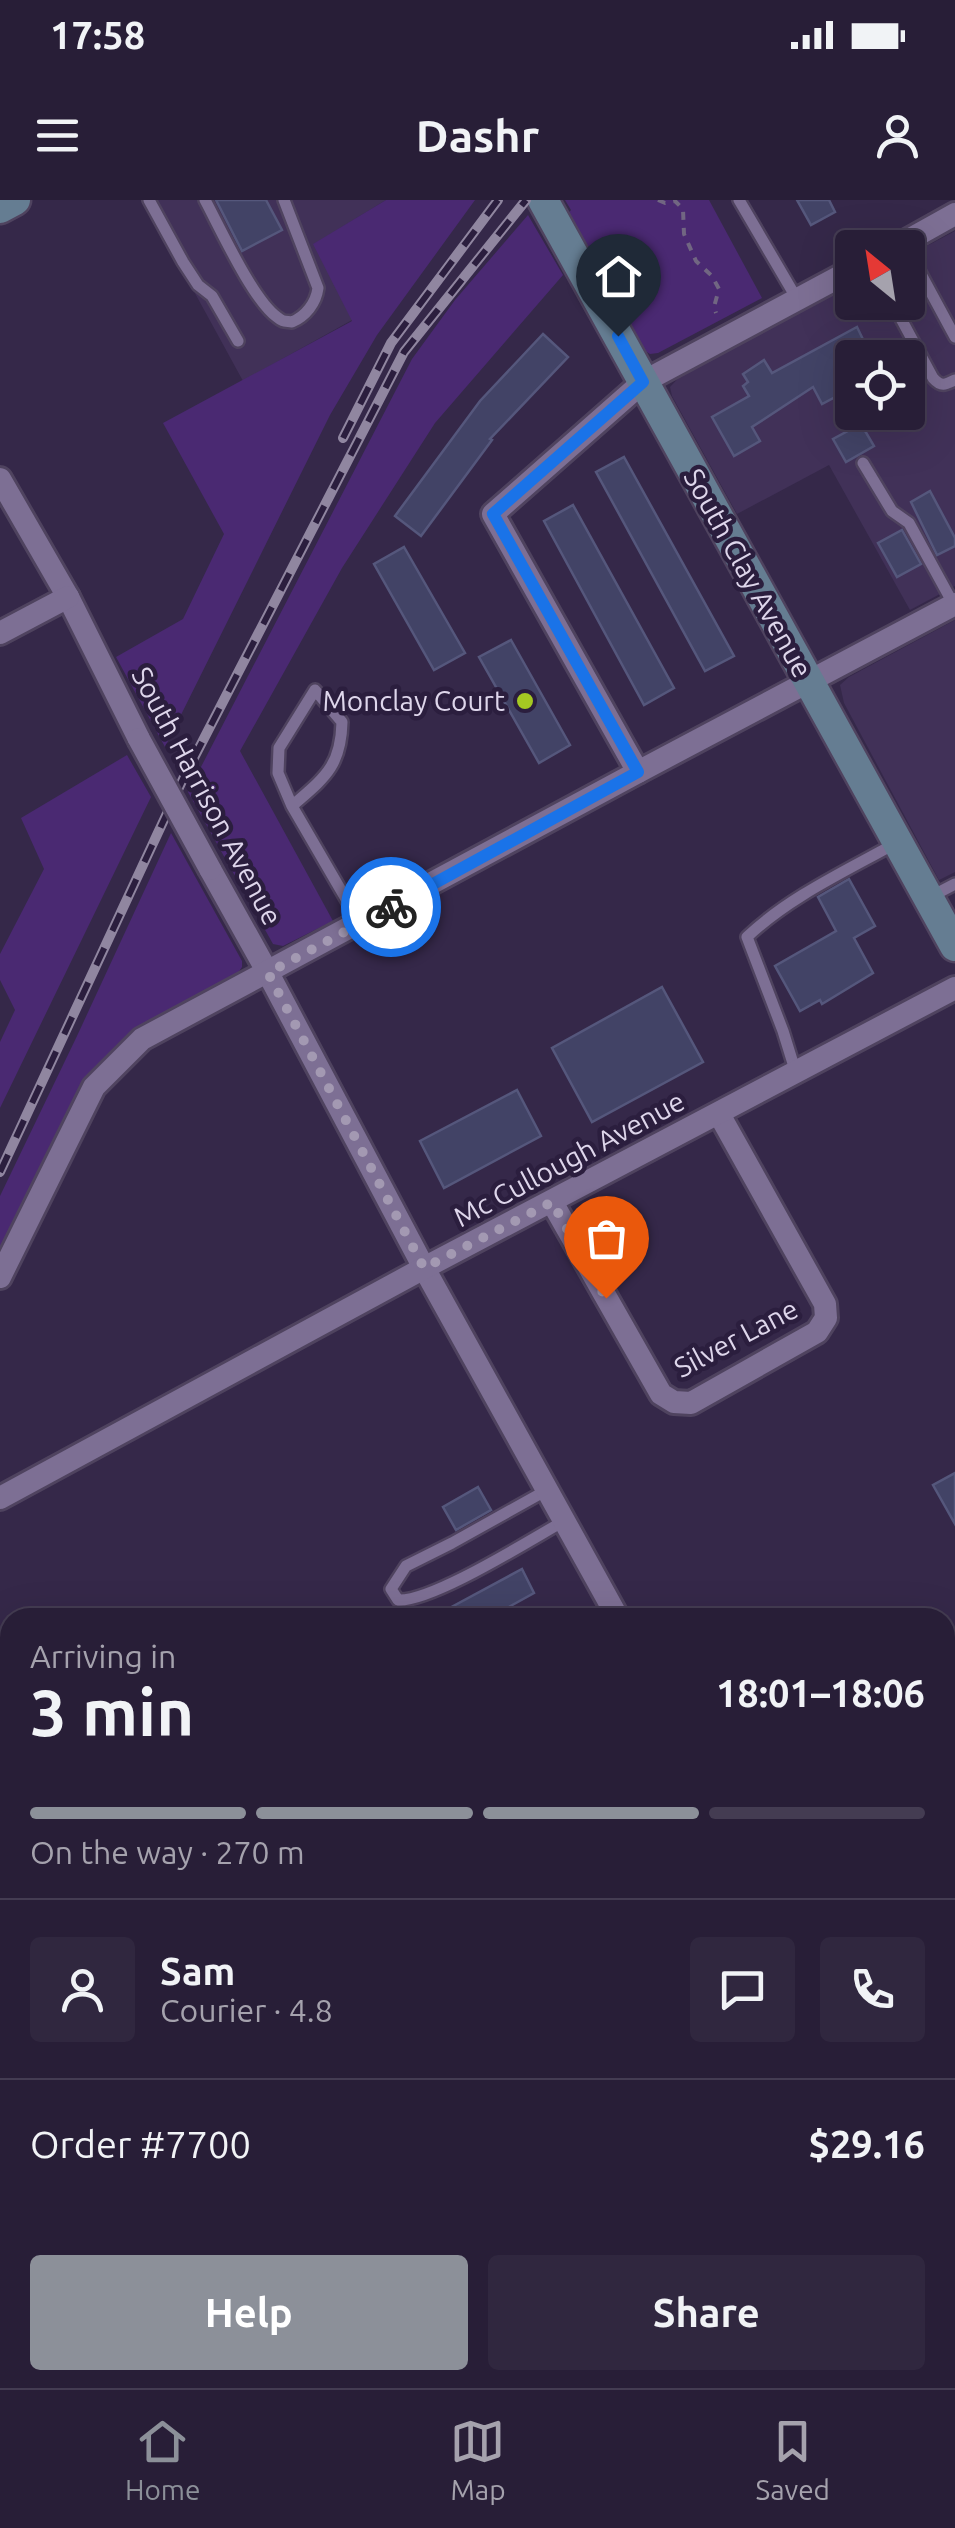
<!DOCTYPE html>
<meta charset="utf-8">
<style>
:root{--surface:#281e37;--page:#30273f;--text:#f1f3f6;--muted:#a5a2ad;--line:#443c52;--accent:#8c9099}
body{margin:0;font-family:Ubuntu,sans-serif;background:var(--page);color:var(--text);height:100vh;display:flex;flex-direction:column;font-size:38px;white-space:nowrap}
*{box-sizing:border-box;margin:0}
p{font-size:32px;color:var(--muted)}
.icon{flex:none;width:55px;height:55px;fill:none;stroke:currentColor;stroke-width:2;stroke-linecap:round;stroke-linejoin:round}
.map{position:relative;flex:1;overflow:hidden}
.side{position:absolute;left:0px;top:1408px;width:955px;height:782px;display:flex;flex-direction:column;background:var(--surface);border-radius:30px 30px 0 0;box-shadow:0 10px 40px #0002,0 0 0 2px var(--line)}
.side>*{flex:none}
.needle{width:65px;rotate:330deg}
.controls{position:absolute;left:835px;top:30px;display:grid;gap:20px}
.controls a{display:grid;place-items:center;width:90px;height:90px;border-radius:10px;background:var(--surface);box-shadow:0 10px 40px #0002,0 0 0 2px var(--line);font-size:50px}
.pin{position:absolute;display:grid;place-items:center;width:85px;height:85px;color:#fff;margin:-102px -42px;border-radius:50% 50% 50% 0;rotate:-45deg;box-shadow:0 0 10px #0007}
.pin .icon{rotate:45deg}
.courier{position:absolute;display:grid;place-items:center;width:100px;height:100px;margin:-50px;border:8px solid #1a73e8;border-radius:50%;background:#fff;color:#222;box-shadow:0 2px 12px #0007}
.headline em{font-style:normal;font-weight:700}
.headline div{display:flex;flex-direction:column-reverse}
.headline{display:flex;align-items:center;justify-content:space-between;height:170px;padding:0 30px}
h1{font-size:65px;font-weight:700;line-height:75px}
.bar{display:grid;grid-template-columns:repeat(4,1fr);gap:15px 10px;align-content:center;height:120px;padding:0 30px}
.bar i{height:12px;border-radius:8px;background:var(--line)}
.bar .current{background:var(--accent)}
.bar p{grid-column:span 4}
.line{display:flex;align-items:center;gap:25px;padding:0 30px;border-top:2px solid var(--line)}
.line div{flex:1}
.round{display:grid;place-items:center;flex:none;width:105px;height:105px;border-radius:10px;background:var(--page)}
.button{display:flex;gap:20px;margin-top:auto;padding:20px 30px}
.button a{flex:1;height:115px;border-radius:10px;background:var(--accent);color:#fff;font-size:40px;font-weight:700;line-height:115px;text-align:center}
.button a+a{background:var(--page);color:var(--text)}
.status{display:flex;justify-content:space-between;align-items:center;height:70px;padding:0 50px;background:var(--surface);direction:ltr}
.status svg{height:28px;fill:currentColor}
header{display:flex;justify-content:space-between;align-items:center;height:130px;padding:0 30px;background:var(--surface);font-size:45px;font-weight:700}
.tabs{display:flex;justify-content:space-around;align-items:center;height:140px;border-top:2px solid var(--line);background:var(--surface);font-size:28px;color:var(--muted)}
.tabs a{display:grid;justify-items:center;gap:5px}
.tabs .current{color:var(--accent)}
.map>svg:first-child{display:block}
</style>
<div class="status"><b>17:58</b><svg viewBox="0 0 49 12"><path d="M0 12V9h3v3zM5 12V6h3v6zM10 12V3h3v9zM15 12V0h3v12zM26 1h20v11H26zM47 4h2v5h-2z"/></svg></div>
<header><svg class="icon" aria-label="menu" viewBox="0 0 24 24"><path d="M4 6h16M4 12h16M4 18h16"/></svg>Dashr<svg class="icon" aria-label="person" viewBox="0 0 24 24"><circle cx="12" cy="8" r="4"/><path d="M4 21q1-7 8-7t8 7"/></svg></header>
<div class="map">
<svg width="955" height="2188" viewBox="0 0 955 2188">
<rect width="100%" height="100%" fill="#352849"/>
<g fill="#413158" fill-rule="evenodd">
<polygon points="144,0 386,0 314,44 352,120 243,181"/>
<path d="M 955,31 L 955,386 L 910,410 L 829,265 L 737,314 L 672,196 L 670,187 L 685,171 L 852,84 L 852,102 L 908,102 L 908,56 ZM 852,158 L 908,158 L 908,212 L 852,212 Z"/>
<polygon points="955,420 955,672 939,680 844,503 840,485 849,477"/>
</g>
<g fill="#4a2972">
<polygon points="386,0 475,0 377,135 330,215 165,547 116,457 183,419 224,334 163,223 352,121 313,44"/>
<polygon points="565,0 709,0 762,98 658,153 650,154 642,149 565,17 571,10"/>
<polygon points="528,15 563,75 435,223 342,368 240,551 333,721 283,746 273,744 188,592 412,159 455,100"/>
<polygon points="127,555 151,597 0,908 0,842 15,810 0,780 0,754 44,669 21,618"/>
<path d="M 171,633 L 242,761 L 242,767 L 238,773 L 140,826 C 96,855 77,900 54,946 C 36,981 18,1016 0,1051 L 0,996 L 77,836 Z"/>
</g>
<g fill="#424366" stroke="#55577c" stroke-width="2.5">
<polygon points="216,0 266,0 282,30 242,51"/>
<polygon points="797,0 829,0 835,12 811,25"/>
<polygon points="857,127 872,158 852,158 852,188 822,204 813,187 752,227 760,241 734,256 712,217 749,196 743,186 748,182 743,174 764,160 772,173"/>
<polygon points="543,134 568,157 490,239 492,240 421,336 395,316 480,201"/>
<polygon points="861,224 874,246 846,262 833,239"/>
<polygon points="624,257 734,456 705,471 596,272"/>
<polygon points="930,291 955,338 955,346 937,355 911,302"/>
<polygon points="573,305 674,488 644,505 544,321"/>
<polygon points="902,330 921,364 897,377 878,343"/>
<polygon points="404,347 465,453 434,470 374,364"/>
<polygon points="511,440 570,545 539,563 479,457"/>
<polygon points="849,679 875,726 854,738 873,773 822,804 820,800 800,811 775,766 836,731 818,697"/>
<polygon points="662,787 703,862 592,922 552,848"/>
<polygon points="517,890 541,936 444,988 420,941"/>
<polygon points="955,1273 955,1324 933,1285"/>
<polygon points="478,1287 491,1310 456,1330 443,1307"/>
<polygon points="522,1369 534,1393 489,1418 431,1418"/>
</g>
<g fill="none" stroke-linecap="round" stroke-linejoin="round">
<defs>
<g id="lane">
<polyline points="149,0 183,62 198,85 212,96 238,141"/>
<path d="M 205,0 C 220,28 253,100 277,117 C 283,122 284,121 292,122 C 306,116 316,103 318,88 L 284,0"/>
<polyline points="739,0 797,99"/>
<polyline points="908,50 955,137"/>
<path d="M 892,102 L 933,178 C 941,187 945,185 955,180"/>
<polyline points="863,263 892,311 909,323 954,405"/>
<path d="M 292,606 C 324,578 341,567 342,522 L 315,490 L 279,548 L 278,573 L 292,606 L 360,723"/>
<polyline points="932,696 955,684"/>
<path d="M 796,873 L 783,831 L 747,737 C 789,697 846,671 896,643"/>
<path d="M 547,1290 L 452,1343 L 406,1366 L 391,1389 L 398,1400 C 432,1402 530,1340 564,1321"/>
<polyline points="0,2141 10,2137"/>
<polyline points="47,2180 52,2188"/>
</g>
<g id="street">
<polyline points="894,48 955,14"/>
<polyline points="0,279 68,397 139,539"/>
<polyline points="0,433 68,397"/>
<polyline points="638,572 493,314 643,182 852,70"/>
<polyline points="210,669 268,773 424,1068 618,1418"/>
<polyline points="552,1002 661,1194 674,1202 691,1203 817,1132 826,1118 825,1104 719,914"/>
<polyline points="0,1077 94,887 142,839 638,572 955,404"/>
<polyline points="0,1298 424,1068 955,788"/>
<polyline points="0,1579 10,1597"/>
<polyline points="945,2009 955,2027"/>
<polyline points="945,2053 955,2048"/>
<polyline points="331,2180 335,2188"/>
<polyline points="696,2188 711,2180"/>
</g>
<g id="secondary">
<polyline points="543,0 955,746"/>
<polyline points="0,8 15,0"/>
</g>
</defs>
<use href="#lane" stroke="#4f435f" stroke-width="16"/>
<use href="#street" stroke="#4f435f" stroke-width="28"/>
<use href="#secondary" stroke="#4f435f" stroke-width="35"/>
<polyline stroke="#716682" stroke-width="4" stroke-dasharray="8 8" stroke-linecap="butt" points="658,0 665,3 675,1 683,9 684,34 696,61 712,76 719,89 714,107 716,113"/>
<use href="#lane" stroke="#7d6f94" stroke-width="11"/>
<use href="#street" stroke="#7d6f94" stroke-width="22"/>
<use href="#secondary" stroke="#657d92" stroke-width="30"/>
<defs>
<g id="rail">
<polyline points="343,238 391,143 498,0"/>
<polyline points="0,972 183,579 404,152 526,0"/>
</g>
</defs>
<use href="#rail" stroke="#9086a0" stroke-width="10"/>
<use href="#rail" stroke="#2b1e3e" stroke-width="6" stroke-dasharray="19" stroke-linecap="butt"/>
<defs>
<polyline id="street-bridge" points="139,539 210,669"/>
</defs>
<use href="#street-bridge" stroke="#4f435f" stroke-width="28" stroke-linecap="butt"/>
<use href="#street-bridge" stroke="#7d6f94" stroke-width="22"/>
</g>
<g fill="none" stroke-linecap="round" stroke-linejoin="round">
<polyline stroke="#a399b2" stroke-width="10" stroke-dasharray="0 18" points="391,707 268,773 424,1068 552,1002 606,1098"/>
<polyline stroke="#1a73e8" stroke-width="12" points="391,707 638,572 493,314 643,182 618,136"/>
</g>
<circle fill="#a5c822" stroke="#2b1e3e" stroke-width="4" cx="525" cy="501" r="10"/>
<g text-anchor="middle" stroke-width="9" stroke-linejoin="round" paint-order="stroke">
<g font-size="28" fill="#ded6eb" stroke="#2b1e3e">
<text transform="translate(748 373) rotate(61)" y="10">South Clay Avenue</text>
<text transform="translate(207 596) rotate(62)" y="10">South Harrison Avenue</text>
<text transform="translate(569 959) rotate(-28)" y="10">Mc Cullough Avenue</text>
<text transform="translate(736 1138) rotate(-28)" y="10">Silver Lane</text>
</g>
<g font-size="28" fill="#ded6eb" stroke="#2b1e3e" text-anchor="end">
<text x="505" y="511">Monclay Court</text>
</g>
</g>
</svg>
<div class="controls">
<a><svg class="needle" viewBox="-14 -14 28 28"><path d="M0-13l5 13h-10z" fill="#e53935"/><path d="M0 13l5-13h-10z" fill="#a5a2ad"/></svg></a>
<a><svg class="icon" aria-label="locate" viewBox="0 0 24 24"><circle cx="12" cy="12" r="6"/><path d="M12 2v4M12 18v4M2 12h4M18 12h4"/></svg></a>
</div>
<div class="pin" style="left:606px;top:1098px;background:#ea580c"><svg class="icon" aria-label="bag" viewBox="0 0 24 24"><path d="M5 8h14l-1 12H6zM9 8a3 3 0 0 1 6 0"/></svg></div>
<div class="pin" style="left:618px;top:136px;background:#1f2937"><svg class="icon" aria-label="home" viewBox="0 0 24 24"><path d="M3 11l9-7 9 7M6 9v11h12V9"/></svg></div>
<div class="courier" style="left:391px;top:707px"><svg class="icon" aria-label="bike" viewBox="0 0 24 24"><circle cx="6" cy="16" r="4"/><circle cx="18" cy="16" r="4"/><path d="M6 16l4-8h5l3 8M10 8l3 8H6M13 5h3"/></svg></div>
<section class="side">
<div class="headline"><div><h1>3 min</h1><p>Arriving in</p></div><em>18:01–18:06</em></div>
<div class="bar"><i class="current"></i><i class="current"></i><i class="current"></i><i></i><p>On the way · 270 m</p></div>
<div class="line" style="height:180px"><a class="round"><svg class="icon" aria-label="person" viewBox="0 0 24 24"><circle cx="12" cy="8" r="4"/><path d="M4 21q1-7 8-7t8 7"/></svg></a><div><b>Sam</b><p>Courier · 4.8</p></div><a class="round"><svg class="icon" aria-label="chat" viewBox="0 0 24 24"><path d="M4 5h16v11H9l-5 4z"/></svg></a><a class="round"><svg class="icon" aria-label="phone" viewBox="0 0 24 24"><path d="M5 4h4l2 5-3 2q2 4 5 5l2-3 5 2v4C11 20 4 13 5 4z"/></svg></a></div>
<div class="line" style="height:130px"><div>Order #7700</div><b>$29.16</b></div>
<div class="button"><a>Help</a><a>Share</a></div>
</section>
</div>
<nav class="tabs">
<a class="current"><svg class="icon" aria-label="home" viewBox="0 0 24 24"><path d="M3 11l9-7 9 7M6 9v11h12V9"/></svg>Home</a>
<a><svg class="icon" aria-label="map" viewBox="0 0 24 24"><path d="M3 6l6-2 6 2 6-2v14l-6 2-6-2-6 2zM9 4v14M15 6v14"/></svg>Map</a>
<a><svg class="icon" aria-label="saved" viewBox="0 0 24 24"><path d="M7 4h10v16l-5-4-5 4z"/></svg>Saved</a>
</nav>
